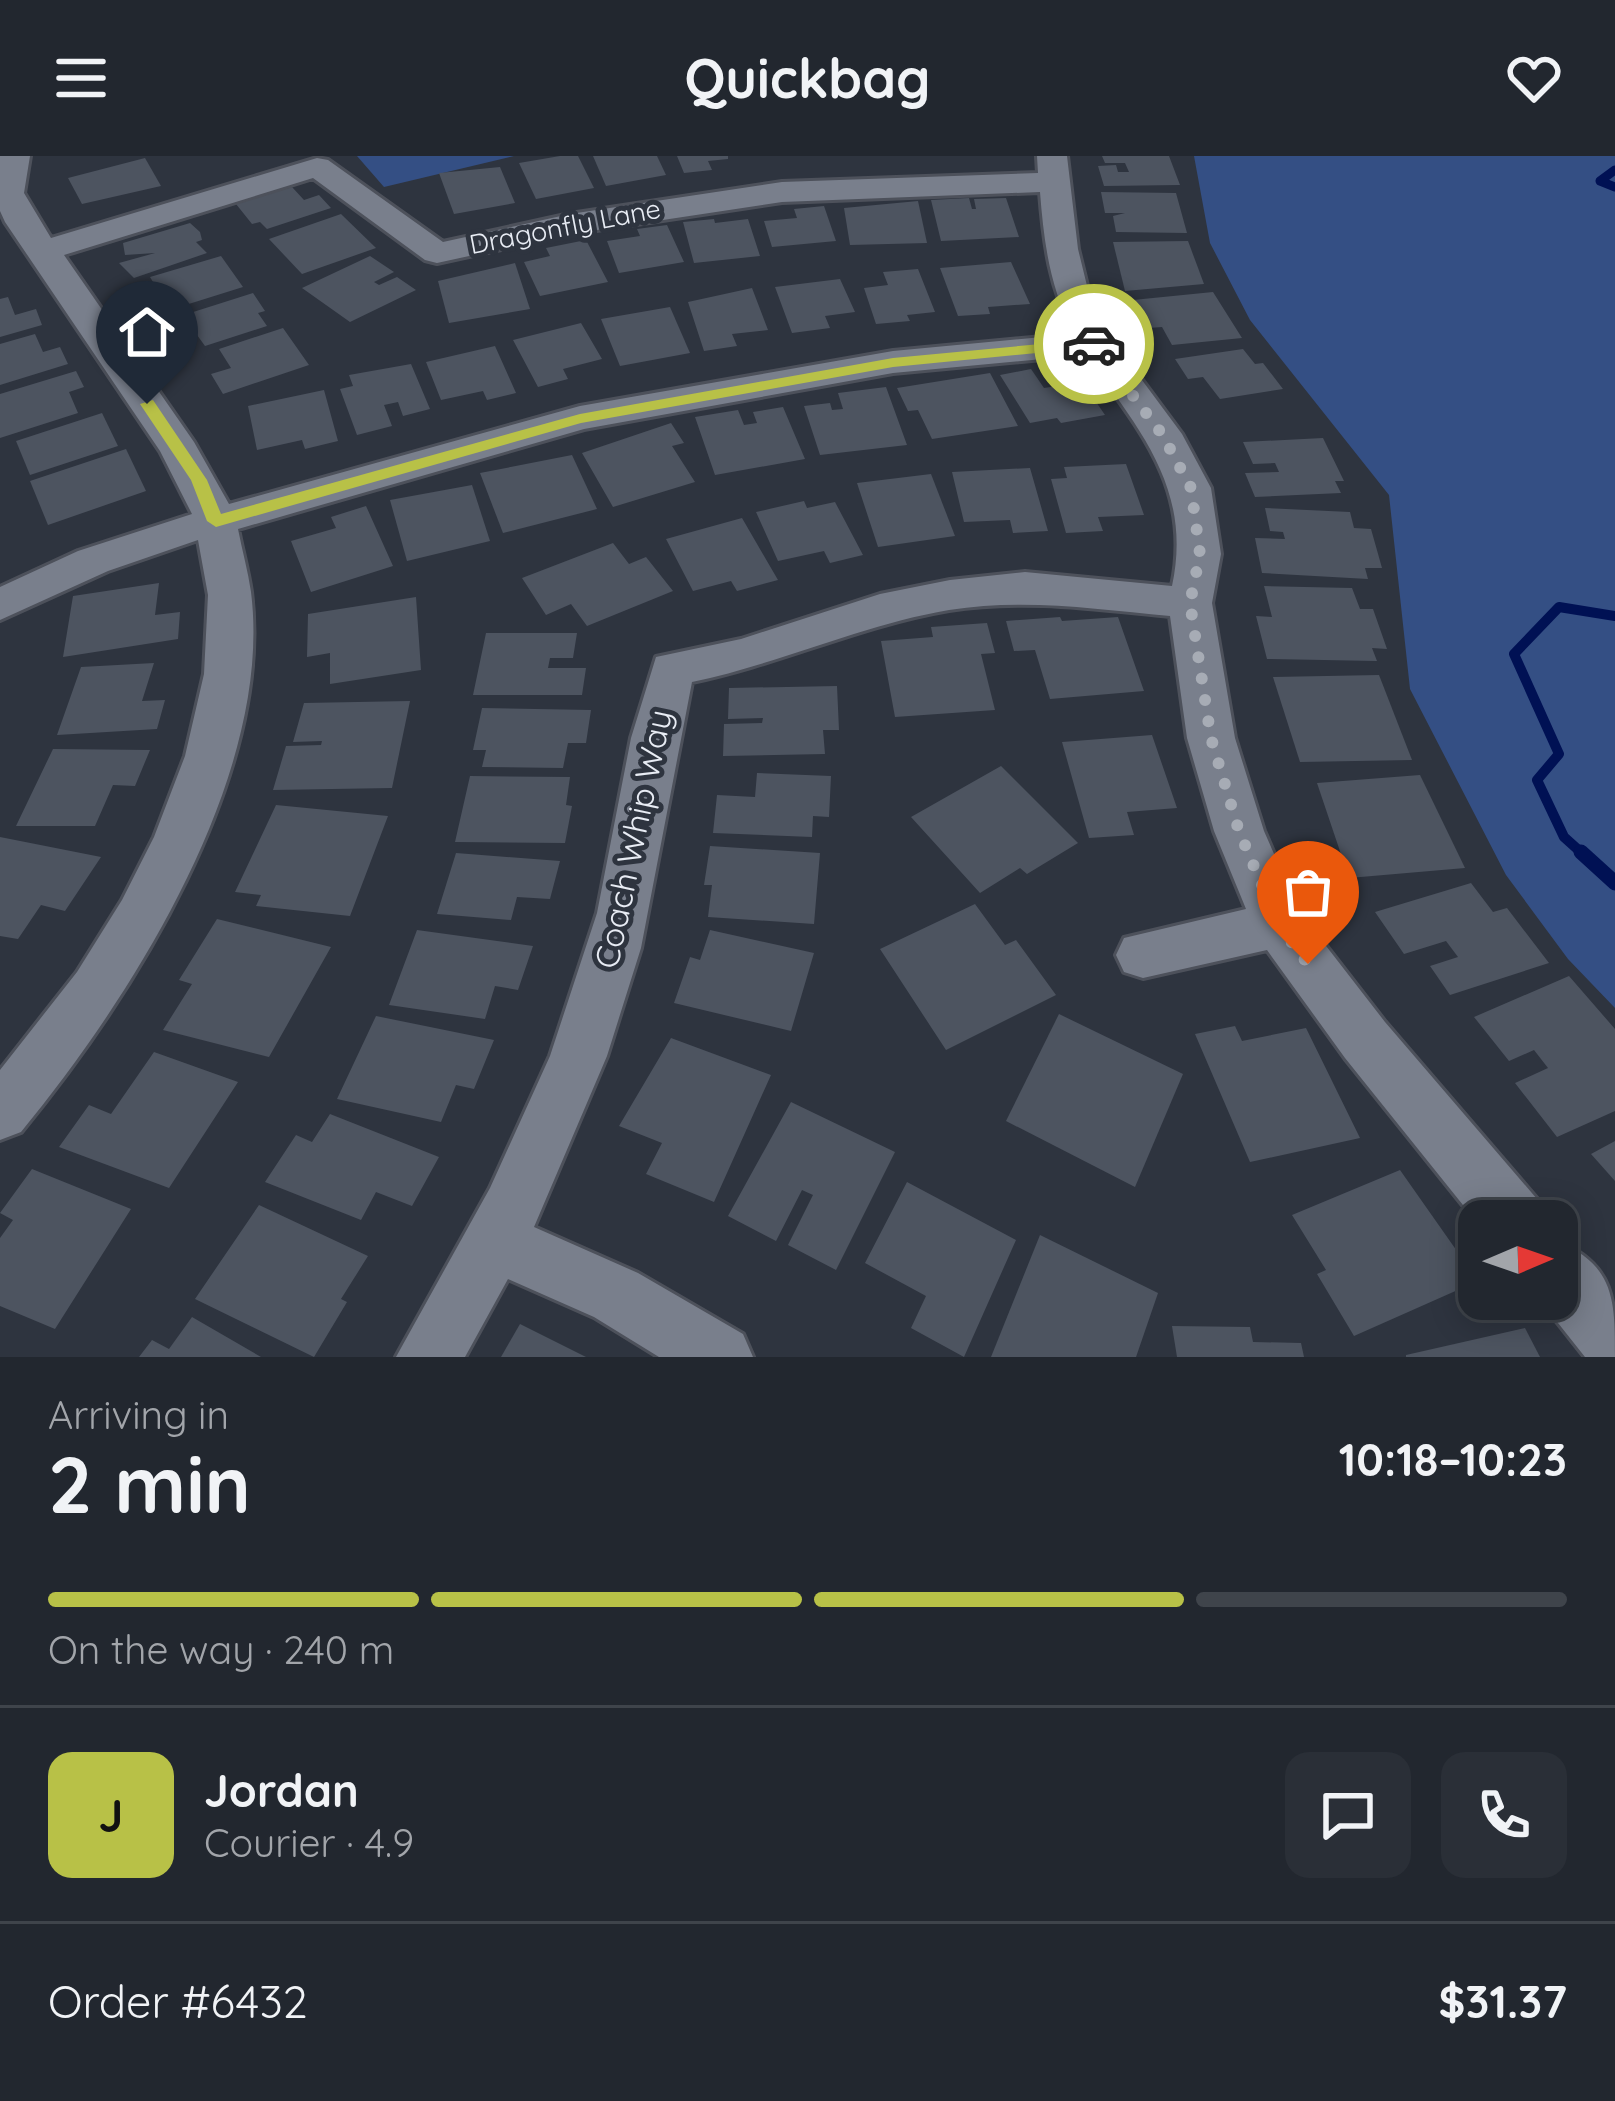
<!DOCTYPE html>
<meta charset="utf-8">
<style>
:root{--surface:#22272f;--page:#2a2f37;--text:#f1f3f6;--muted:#a2a5aa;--line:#3f444b;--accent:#b8c147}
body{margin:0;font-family:Quicksand,sans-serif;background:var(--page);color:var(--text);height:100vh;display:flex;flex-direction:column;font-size:45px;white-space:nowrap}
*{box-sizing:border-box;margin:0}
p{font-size:39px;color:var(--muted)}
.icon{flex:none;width:66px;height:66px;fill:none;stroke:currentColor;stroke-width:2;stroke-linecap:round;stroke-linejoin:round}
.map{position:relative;height:1201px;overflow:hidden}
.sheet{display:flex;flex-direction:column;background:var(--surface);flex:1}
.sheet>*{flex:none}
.needle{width:78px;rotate:88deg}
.controls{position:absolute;left:1458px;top:1044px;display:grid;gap:24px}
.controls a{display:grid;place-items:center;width:120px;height:120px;border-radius:24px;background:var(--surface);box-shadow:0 6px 30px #0003,0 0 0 3px var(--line);font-size:60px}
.pin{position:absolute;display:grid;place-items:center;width:102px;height:102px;color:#fff;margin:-123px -51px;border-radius:50% 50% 50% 0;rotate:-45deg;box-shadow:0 0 12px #0007}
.pin .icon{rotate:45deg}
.courier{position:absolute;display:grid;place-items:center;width:120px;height:120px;margin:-60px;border:9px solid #b8c147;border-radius:50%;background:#fff;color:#222;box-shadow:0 3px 15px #0007}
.head em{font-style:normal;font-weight:700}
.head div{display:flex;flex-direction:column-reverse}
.head{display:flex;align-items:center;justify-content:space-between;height:204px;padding:0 48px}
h1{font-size:78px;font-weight:700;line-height:90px}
.bar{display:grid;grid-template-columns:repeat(4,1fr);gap:18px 12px;align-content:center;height:144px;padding:0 48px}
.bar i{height:15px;border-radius:9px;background:var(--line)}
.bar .active{background:var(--accent)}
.bar p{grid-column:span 4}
.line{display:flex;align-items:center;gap:30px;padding:0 48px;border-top:3px solid var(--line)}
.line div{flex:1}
.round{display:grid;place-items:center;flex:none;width:126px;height:126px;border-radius:24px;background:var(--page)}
header{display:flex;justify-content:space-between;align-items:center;height:156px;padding:0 48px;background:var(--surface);font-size:54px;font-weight:700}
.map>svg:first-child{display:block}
</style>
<header><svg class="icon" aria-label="menu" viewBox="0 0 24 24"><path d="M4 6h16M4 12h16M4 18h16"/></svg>Quickbag<svg class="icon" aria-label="heart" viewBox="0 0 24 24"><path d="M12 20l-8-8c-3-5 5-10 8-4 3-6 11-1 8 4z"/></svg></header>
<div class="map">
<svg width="1615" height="1201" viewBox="0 0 1615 1201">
<rect width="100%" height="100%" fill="#2e343f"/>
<g fill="#344f84">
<polygon points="357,0 514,0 384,31"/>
<polygon points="1194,0 1615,0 1615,852 1568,803 1506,719 1410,533 1389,339 1250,164 1210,87"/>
</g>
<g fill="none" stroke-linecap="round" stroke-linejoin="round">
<polyline stroke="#001154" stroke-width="9" points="1615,14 1600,25 1615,31"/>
<polyline stroke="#001154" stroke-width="10" points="1584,699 1564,681 1537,624 1559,598 1514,498 1559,451 1615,460"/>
<polyline stroke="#001154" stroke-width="15" points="1581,696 1615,727"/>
</g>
<g fill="#4d5460">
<polygon points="560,0 578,0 594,32 536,43 519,7"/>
<polygon points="593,0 657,0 666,19 606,30"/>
<polygon points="677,0 728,0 728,3 708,5 712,14 684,17"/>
<polygon points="1102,0 1169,0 1180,29 1104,30 1098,10 1116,9 1118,16 1129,16 1125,7 1105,7"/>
<polygon points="145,2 161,30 82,48 68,22"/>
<polygon points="500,11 515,47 454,58 439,17"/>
<polygon points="292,31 304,44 319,39 331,52 267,73 260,66 252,68 236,48"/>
<polygon points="1101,36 1176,37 1187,77 1116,76 1113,60 1125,57 1105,57"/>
<polygon points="969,42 972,53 976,53 974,43 1006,42 1019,81 941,85 931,44"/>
<polygon points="918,45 927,87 850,89 844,52"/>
<polygon points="824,50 836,85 772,91 764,65 797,62 794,53"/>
<polygon points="341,58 376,92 302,118 269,83"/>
<polygon points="714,63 715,67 748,63 760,100 694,107 683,66"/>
<polygon points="190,67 200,76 202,84 196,86 207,97 134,122 119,107 155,97 125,99 123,87"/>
<polygon points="667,69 684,106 619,117 607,85 640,80 637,73"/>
<polygon points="586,84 608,126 540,140 524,106 550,100 546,92"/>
<polygon points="1188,85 1204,128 1125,135 1113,86"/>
<polygon points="221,100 243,131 160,157 153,146 163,143 150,121"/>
<polygon points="370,100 394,116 374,126 379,129 397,121 416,134 350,166 302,132"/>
<polygon points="1011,106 1030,148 988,151 990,158 958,160 940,112"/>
<polygon points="515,107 530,153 449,167 438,125"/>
<polygon points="918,113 935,156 907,159 910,165 876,168 864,132 888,129 883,116"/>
<polygon points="840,123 855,156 825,160 830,172 792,177 775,131"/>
<polygon points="752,132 768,174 732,178 737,190 704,195 688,146"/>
<polygon points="1213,136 1242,182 1172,189 1162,171 1149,172 1133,144"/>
<polygon points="253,137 265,155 258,157 267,170 205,190 197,179 180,184 168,164"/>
<polygon points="8,141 15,159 36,153 42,169 0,181 0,143"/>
<polygon points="670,151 690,197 620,210 601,163"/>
<polygon points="581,167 602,203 563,213 568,223 538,231 513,184"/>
<polygon points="283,172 309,209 223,238 211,218 231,212 219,193"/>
<polygon points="35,178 43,196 60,191 68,208 0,229 0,188"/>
<polygon points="495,190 516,237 487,244 483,235 441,244 426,206"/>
<polygon points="1243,193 1255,208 1263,207 1283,233 1220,243 1203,221 1188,223 1175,203"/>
<polygon points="411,208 430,253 403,260 398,246 384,249 392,270 357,279 340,233 353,230 349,219"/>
<polygon points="1073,212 1105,259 1061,267 1057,262 1030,267 1000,219 1031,213 1044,232 1057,230 1048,216"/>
<polygon points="76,215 84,231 69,236 78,257 0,282 0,238"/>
<polygon points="990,217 1018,270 932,283 918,254 908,255 897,232"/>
<polygon points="886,231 907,289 820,299 804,250 830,247 832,254 843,253 838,237"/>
<polygon points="324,234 338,285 305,293 302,284 257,294 248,250"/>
<polygon points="783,251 805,303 715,319 695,261 738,254 744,269 757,267 753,256"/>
<polygon points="102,257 118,290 30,319 16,285"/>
<polygon points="671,267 684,287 672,290 695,326 613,351 582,297"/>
<polygon points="1323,282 1344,325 1335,325 1341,337 1255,341 1245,317 1279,316 1275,307 1253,308 1243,286"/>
<polygon points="126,293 146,335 48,369 30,325"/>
<polygon points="572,299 597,353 503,377 480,317"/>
<polygon points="1126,308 1144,359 1098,361 1103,375 1066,377 1051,323 1067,322 1064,311"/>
<polygon points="1030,312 1048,375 1013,377 1010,364 964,366 952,316"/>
<polygon points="931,318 955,380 878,391 857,327"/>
<polygon points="472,329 490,385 407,405 390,344"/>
<polygon points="804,345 807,352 835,346 863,399 830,407 824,395 778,405 756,356"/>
<polygon points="366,350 393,410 311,436 291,385 336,372 331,361"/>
<polygon points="1265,352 1350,356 1354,372 1371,373 1382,412 1365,412 1368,423 1262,417 1255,382 1285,383 1283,376 1270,375"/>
<polygon points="742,362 778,424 737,435 731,425 693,435 666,383"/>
<polygon points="613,387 629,408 646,401 673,435 587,470 571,448 546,459 522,422"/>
<polygon points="159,427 155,459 180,456 178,483 63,501 73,440"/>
<polygon points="1264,430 1352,432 1360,453 1373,453 1387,493 1372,492 1377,505 1267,503 1256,460 1272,461"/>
<polygon points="416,441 421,514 330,528 330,497 307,501 308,458"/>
<polygon points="1060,461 1062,465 1118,461 1144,535 1050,543 1035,494 1014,495 1006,465"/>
<polygon points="987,467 995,497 981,498 995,554 895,561 881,485 933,481 931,471"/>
<polygon points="486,477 577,477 573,502 550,502 548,512 586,512 582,539 473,539"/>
<polygon points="154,507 142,545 165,544 157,573 57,579 81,511"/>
<polygon points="1379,519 1412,604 1300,606 1273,521"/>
<polygon points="837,530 839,574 823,574 825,598 723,600 724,568 762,567 763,562 728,563 729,532"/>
<polygon points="410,545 392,632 273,634 286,590 321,589 322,585 293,586 304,547"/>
<polygon points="482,552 591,554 586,587 568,587 563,612 482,611 486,594 473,594"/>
<polygon points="1152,579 1177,652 1127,656 1134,679 1089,682 1062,586"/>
<polygon points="53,593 150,594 135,630 113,629 95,670 16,670"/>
<polygon points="1001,610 1078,687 1027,718 1020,712 980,737 911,661"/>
<polygon points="757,617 831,620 829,661 813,660 812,681 713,677 717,639 755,641"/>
<polygon points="1420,619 1465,712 1349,722 1317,627"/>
<polygon points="470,620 570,621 566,649 572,650 565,687 455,686"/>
<polygon points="276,649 388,660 350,760 256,750 261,739 235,736"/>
<polygon points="0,681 101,701 65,755 41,749 18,783 0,780"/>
<polygon points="710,690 820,697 814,768 708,761 712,729 704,729"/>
<polygon points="456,697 560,705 550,743 517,741 511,764 437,758"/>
<polygon points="1471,727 1493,756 1507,752 1549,807 1450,839 1430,810 1458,801 1446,785 1404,798 1375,756"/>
<polygon points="975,748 1005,789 1016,784 1056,839 946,894 880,793"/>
<polygon points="217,763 331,791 269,901 163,874 192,828 179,824"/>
<polygon points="417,774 533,790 518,834 495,830 485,863 389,849"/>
<polygon points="710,774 814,797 791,875 674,847 690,801 700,804"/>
<polygon points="1569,820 1615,873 1615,955 1557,981 1515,927 1548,912 1534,894 1509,905 1474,861"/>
<polygon points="1059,858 1183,918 1135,1031 1006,965"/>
<polygon points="376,860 494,884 474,933 456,929 441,966 337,943"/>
<polygon points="1235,870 1242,885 1306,872 1360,982 1250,1006 1195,878"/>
<polygon points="671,882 771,919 714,1046 646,1018 662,987 619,970"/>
<polygon points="154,896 238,926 169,1032 59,991 89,949 111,958"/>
<polygon points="791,946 895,996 836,1114 788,1089 813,1039 802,1034 776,1085 728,1060"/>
<polygon points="330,958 439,1001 412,1050 376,1036 361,1064 265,1026 296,979 312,986"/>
<polygon points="1615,985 1615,1025 1591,998"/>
<polygon points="32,1013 131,1053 55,1173 0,1150 0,1082 13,1064 0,1057"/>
<polygon points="1400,1014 1478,1125 1354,1180 1317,1118 1326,1114 1292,1059"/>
<polygon points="907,1026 1016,1084 964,1201 911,1172 926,1140 865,1107"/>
<polygon points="259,1049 368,1100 341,1143 347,1146 314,1201 195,1143"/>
<polygon points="1040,1079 1158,1137 1136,1201 991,1201"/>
<polygon points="192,1161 261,1201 139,1201 152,1184 169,1193"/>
<polygon points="520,1168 586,1201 501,1201"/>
<polygon points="1172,1170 1250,1171 1253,1186 1301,1187 1304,1201 1177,1201"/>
<polygon points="1525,1172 1540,1201 1406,1201 1406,1199"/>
</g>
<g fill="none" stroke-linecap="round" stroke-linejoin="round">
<defs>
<g id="minor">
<path d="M 0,0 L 30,0 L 24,37 L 51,82 L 317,2 L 328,4 L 443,86 L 570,58 L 782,26 L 1038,17 L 1037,0 L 1067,0 L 1078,93 L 1090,142 L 1113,185 L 1182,278 L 1211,332 L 1221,398 L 1212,447 L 1235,582 L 1264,675 L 1299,755 L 1385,866 L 1537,1043 L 1546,1065 L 1479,1065 L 1479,1069 L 1345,902 L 1267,794 L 1143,822 L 1124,816 L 1116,799 L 1124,782 L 1246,753 L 1214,675 L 1187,582 L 1170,460 C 1096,453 1024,442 949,454 C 861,469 779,508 692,526 L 641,792 L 607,900 L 534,1071 L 638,1117 L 743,1178 L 753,1201 L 659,1201 L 594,1161 L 508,1123 L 465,1201 L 396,1201 L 490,1032 L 550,900 L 597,757 L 631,582 L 656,501 L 741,483 L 880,438 L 950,424 L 1025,416 L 1172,430 C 1193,333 1139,273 1086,199 L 893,217 L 584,273 L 238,373 C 242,394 248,415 251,436 C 274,619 131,842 21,976 L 0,984 L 0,914 L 77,816 L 122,744 L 154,681 L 185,600 L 204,518 L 208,439 L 198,384 L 108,415 L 0,464 L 0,431 L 78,395 L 192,358 L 160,295 L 5,66 L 0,55 ZM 313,22 L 425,104 L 437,107 L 570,78 L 782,46 L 1040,36 C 1044,88 1050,132 1074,178 L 893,195 L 580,250 L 229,348 L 194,286 L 64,99 Z"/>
<path d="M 1557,1085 C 1615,1109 1615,1145 1615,1201 L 1585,1201 L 1539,1143 L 1557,1143 Z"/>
</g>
</defs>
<use href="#minor" stroke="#4d515b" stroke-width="6"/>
<use href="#minor" fill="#797f8c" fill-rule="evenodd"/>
</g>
<polygon fill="#b8c147" points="1094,183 1099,191 893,211 581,267 216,371 207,365 191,324 140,248 153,244 207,324 221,358 580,258 893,202"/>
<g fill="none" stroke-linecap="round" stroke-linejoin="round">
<polyline stroke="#a7acb5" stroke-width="12" stroke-dasharray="0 21.6" points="1094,188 1162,278 1191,332 1200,398 1190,447 1211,582 1239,675 1279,769 1308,808"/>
</g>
<g text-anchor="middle" stroke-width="10" stroke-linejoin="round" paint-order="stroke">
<g font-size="27" fill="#e8ecf4" stroke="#2e343f">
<text transform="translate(565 71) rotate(-11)" y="9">Dragonfly Lane</text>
</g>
<g font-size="33" fill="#e8ecf4" stroke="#2e343f">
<text transform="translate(633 683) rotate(-78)" y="12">Coach Whip Way</text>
</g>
</g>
</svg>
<div class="controls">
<a><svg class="needle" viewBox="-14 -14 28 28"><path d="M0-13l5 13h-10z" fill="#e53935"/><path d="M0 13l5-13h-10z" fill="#a2a5aa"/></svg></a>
</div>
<div class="pin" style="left:1308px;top:808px;background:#ea580c"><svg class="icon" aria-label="bag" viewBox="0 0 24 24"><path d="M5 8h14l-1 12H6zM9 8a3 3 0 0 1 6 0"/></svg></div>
<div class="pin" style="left:147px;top:248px;background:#1f2937"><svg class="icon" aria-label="home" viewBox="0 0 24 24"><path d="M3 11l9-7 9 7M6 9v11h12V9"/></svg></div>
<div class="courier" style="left:1094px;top:188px"><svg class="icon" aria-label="car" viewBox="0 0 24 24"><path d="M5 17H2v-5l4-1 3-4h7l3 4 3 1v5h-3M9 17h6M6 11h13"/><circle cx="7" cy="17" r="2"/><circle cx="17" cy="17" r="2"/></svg></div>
</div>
<section class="sheet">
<div class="head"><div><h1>2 min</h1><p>Arriving in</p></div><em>10:18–10:23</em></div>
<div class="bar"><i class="active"></i><i class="active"></i><i class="active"></i><i></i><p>On the way · 240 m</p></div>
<div class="line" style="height:216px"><b class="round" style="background:var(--accent);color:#111">J</b><div><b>Jordan</b><p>Courier · 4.9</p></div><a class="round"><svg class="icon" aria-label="chat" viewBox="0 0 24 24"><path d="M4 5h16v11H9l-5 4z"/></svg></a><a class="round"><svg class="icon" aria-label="phone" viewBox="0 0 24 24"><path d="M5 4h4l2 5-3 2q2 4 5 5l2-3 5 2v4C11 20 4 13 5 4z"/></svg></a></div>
<div class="line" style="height:156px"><div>Order #6432</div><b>$31.37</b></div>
</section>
